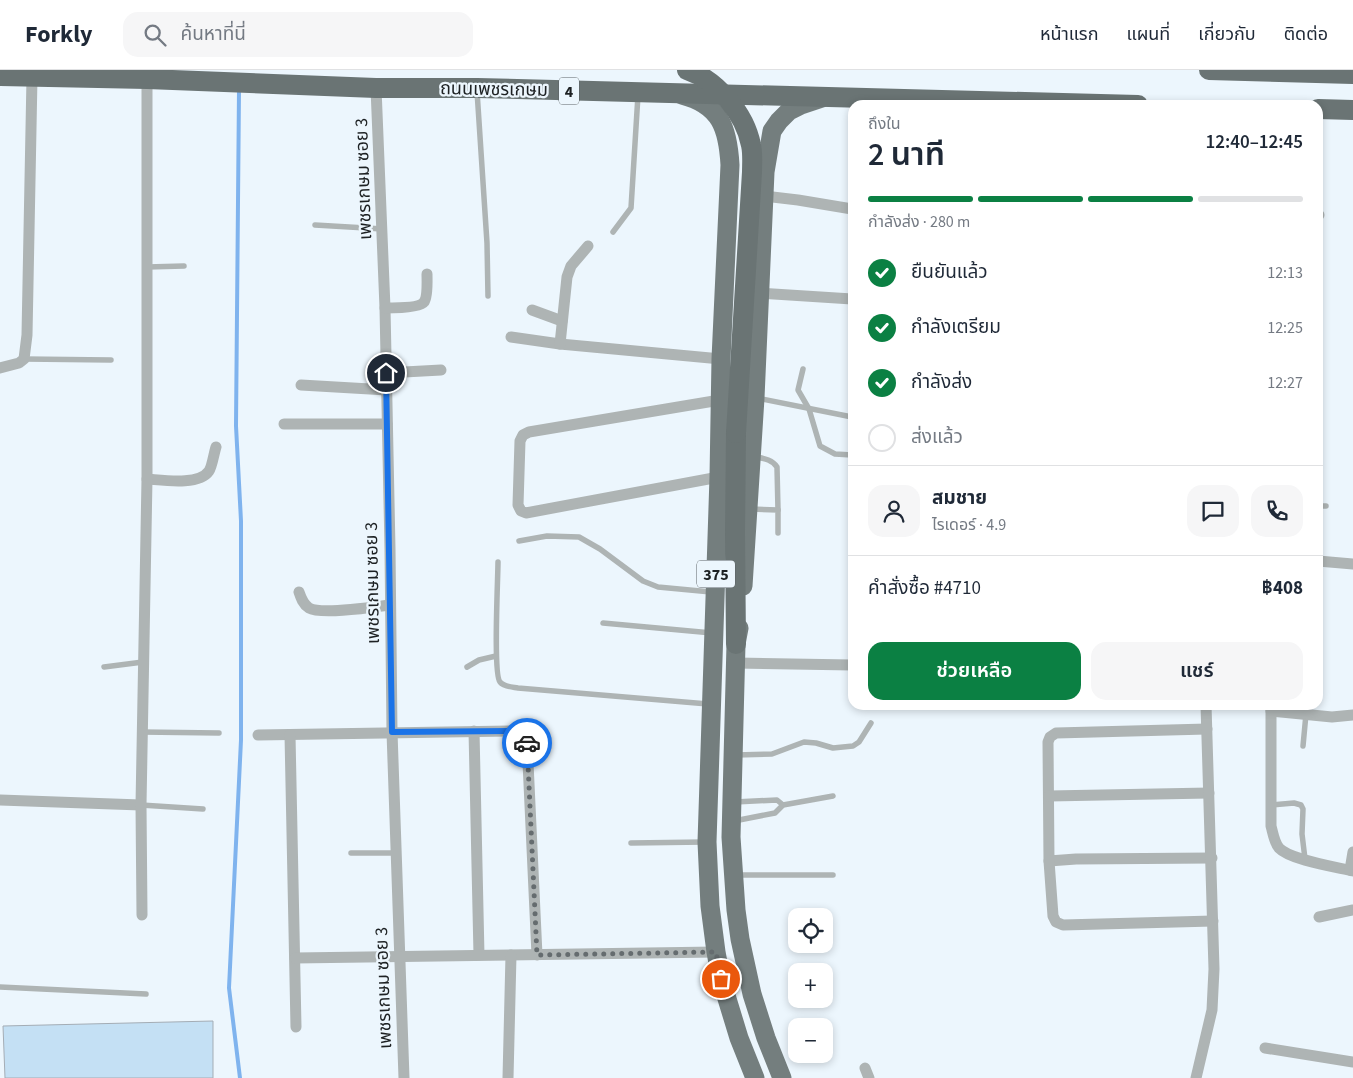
<!DOCTYPE html>
<html lang="th">
<meta charset="utf-8">
<style>
:root{--surface:#fff;--page:#f6f6f7;--text:#1f2937;--muted:#747a83;--line:#e0e1e3;--accent:#0b8043}
body{margin:0;font-family:"Source Sans 3","Noto Sans Thai",sans-serif;background:var(--page);color:var(--text);height:100vh;display:flex;flex-direction:column;font-size:19px;white-space:nowrap}
*{box-sizing:border-box;margin:0}
p{font-size:16px;color:var(--muted)}
.icon{flex:none;width:28px;height:28px;fill:none;stroke:currentColor;stroke-width:2;stroke-linecap:round;stroke-linejoin:round}
.map{position:relative;flex:1;overflow:hidden}
.drawer{position:absolute;left:848px;top:30px;width:475px;height:610px;display:flex;flex-direction:column;background:var(--surface);border-radius:15px;box-shadow:0 2px 8px #0003}
.drawer>*{flex:none}
.controls{position:absolute;left:788px;top:838px;display:grid;gap:10px}
.controls a{display:grid;place-items:center;width:45px;height:45px;border-radius:10px;background:var(--surface);box-shadow:0 2px 8px #0003;font-size:25px}
.pin{position:absolute;display:grid;place-items:center;width:42px;height:42px;color:#fff;margin:-21px;border:2px solid #fff;border-radius:50%;box-shadow:0 1px 5px #0007}
.courier{position:absolute;display:grid;place-items:center;width:50px;height:50px;margin:-25px;border:4px solid #1a73e8;border-radius:50%;background:#fff;color:#222;box-shadow:0 1px 6px #0007}
.summary em{font-style:normal;font-weight:600}
.summary div{display:flex;flex-direction:column-reverse}
.summary{display:flex;align-items:center;justify-content:space-between;height:85px;padding:0 20px}
h1{font-size:32px;font-weight:600;line-height:38px}
.bar{display:grid;grid-template-columns:repeat(4,1fr);gap:8px 5px;align-content:center;height:60px;padding:0 20px}
.bar i{height:6px;border-radius:4px;background:var(--line)}
.bar .current{background:var(--accent)}
.bar p{grid-column:span 4}
.line{display:flex;align-items:center;gap:12px;padding:0 20px;border-top:1px solid var(--line)}
.line div{flex:1}
.round{display:grid;place-items:center;flex:none;width:52px;height:52px;border-radius:15px;background:var(--page)}
ol{padding:0 20px;list-style:none}
li{display:flex;align-items:center;gap:15px;height:55px}
li p{margin-inline-start:auto}
li .icon{padding:5px;border-radius:50%;background:var(--accent);color:#fff;stroke-width:4}
li:last-child{color:var(--muted)}
li i{width:28px;height:28px;border:2px solid var(--line);border-radius:50%}
.button{display:flex;gap:10px;margin-top:auto;padding:10px 20px}
.button a{flex:1;height:58px;border-radius:15px;background:var(--accent);color:#fff;font-size:20px;font-weight:600;line-height:58px;text-align:center}
.button a+a{background:var(--page);color:var(--text)}
header{display:flex;align-items:center;gap:30px;box-sizing:border-box;height:70px;padding:0 25px;background:var(--surface);border-bottom:1px solid var(--line)}
header strong{font-size:24px}
nav{display:flex;gap:28px;margin-inline-start:auto;font-size:18px}
.search{width:350px;height:45px;background:var(--page);display:flex;align-items:center;gap:12px;box-sizing:border-box;padding:0 18px;border-radius:15px;color:var(--muted);font-size:19px}
.map>svg:first-child{display:block}
</style>
<header>
<strong>Forkly</strong>
<div class="search"><svg class="icon" aria-label="search" viewBox="0 0 24 24"><circle cx="10" cy="10" r="6"/><path d="M15 15l6 6"/></svg>ค้นหาที่นี่</div>
<nav><a>หน้าแรก</a><a>แผนที่</a><a>เกี่ยวกับ</a><a>ติดต่อ</a></nav>
</header>
<div class="map">
<svg width="1353" height="1008" viewBox="0 0 1353 1008">
<rect width="100%" height="100%" fill="#ecf6fd"/>
<g fill="none" stroke-linecap="round" stroke-linejoin="round">
<polyline stroke="#7fb3ee" stroke-width="4" points="239,20 236,356 241,451 241,670 229,918 240,1008"/>
</g>
<polygon fill="#c4e0f4" stroke="#a4adb5" points="213,951 213,1008 5,1008 3,956"/>
<g fill="none" stroke-linecap="round" stroke-linejoin="round">
<g stroke="#aeb4b4" stroke-width="5.5">
<polyline points="477,21 487,173 488,226"/>
<polyline points="315,155 383,159"/>
<polyline points="613,162 631,138 638,25"/>
<polyline points="147,197 184,196"/>
<polyline points="24,289 111,290"/>
<polyline points="803,299 798,320 809,339 820,376 835,384 852,385"/>
<polyline points="757,328 852,347"/>
<path d="M 753,386 C 761,388 772,389 777,397 L 778,440"/>
<polyline points="1318,436 1326,436"/>
<polyline points="750,439 778,440 778,463"/>
<polyline points="519,471 547,466 579,467 600,479 643,511 658,517 711,522"/>
<path d="M 498,492 C 498,508 493,604 500,612 C 504,617 512,617 518,618 L 708,634"/>
<polyline points="603,553 712,563"/>
<polyline points="104,597 143,592"/>
<polyline points="467,597 479,590 496,586"/>
<polyline points="141,662 219,663"/>
<polyline points="1303,676 1306,644"/>
<polyline points="736,685 772,684 804,672 816,673 833,678 853,676 859,672 871,653"/>
<polyline points="735,732 777,730 783,735"/>
<polyline points="141,735 203,739"/>
<polyline points="1271,735 1294,733 1301,735 1303,739 1302,764 1305,789"/>
<polyline points="734,751 775,743 783,735 833,726"/>
<polyline points="631,773 705,772"/>
<polyline points="351,783 396,783"/>
<polyline points="737,805 833,805"/>
<polyline points="0,917 146,924"/>
</g>
<g stroke="#aeb4b4" stroke-width="11">
<polyline points="376,18 385,238 390,479 392,662 404,1008"/>
<polyline points="764,126 798,130 852,139"/>
<polyline points="1318,145 1319,145"/>
<polyline points="759,223 852,229"/>
<path d="M 385,238 C 393,238 420,238 424,232 C 428,227 427,210 427,204"/>
<polyline points="532,240 562,251"/>
<polyline points="511,267 560,274 721,289"/>
<polyline points="560,274 567,207 571,196 588,176"/>
<polyline points="0,298 19,293 24,289 27,265 32,7"/>
<polyline points="386,303 441,300"/>
<polyline points="301,315 387,320"/>
<polyline points="284,354 387,354"/>
<polyline points="719,407 526,443 521,441 518,435 520,371 523,365 529,362 720,330"/>
<path d="M 147,409 C 162,410 199,416 209,401 C 212,397 214,383 216,377"/>
<polyline points="1318,491 1353,494"/>
<path d="M 299,522 C 301,528 303,534 309,538 C 321,545 374,537 390,535"/>
<polyline points="736,593 852,595"/>
<path d="M 1271,635 L 1271,756 C 1273,763 1274,772 1279,778 C 1290,790 1336,797 1353,801"/>
<polyline points="1271,641 1332,647 1353,645"/>
<polyline points="1207,659 1056,663 1050,667 1048,672 1049,791 1076,789 1212,788"/>
<polyline points="474,661 479,885"/>
<path d="M 258,665 L 518,661 C 524,663 526,664 527,671 L 537,885"/>
<polyline points="290,665 296,957"/>
<polyline points="1049,726 1209,723"/>
<polyline points="0,730 141,735"/>
<polyline points="1049,791 1053,846 1056,852 1063,855 1213,851"/>
<polyline points="1350,800 1353,782"/>
<polyline points="142,845 141,735 147,409 147,9"/>
<polyline points="1319,847 1353,840"/>
<polyline points="295,888 716,882"/>
<polyline points="1265,978 1353,992"/>
<polyline points="865,998 869,1008"/>
<polyline points="508,1008 511,885"/>
<polyline points="1196,1008 1212,940 1214,899 1206,635"/>
</g>
<g stroke="#747e7e" stroke-width="19">
<path d="M 682,25 C 721,35 728,59 730,95 L 721,289 L 719,407 L 707,772 L 710,836 L 716,882 L 721,909 L 739,968 L 755,1008"/>
<polyline points="743,516 755,328 765,102 772,61 779,51 789,41 801,35 822,28"/>
<polyline points="739,558 736,574 731,767 736,840 740,869 752,924 766,968 782,1008"/>
</g>
<g stroke="#6a7474" stroke-width="20">
<polyline points="1209,0 1353,4"/>
<polyline points="0,6 147,9 376,18 477,18 1138,35"/>
<polyline points="1318,39 1353,40"/>
<polyline points="736,363 735,463 736,574"/>
</g>
<path stroke="#6a7474" stroke-width="20" d="M 687,0 C 717,10 745,44 751,75 C 753,84 752,94 752,102 L 736,363"/>
</g>
<g fill="none" stroke-linecap="round" stroke-linejoin="round">
<polyline stroke="#656c6f" stroke-width="5" stroke-dasharray="0 9" points="527,673 537,885 716,882 721,909"/>
<polyline stroke="#1a73e8" stroke-width="6" points="386,303 392,662 518,661 526,664 527,673"/>
</g>
<g text-anchor="middle" stroke-width="4.5" stroke-linejoin="round" paint-order="stroke">
<g fill="#ecf6fd" stroke="#5b6164" stroke-width="1">
<rect x="559" y="7.5" width="20" height="27" rx="4"/>
<rect x="697" y="490.5" width="38" height="27" rx="4"/>
</g>
<g font-size="16" font-weight="bold" fill="#1d2123">
<text x="569" y="27">4</text>
<text x="716" y="510">375</text>
</g>
<g font-size="18" fill="#1d2123" stroke="#ecf6fd">
<text transform="translate(494 19) rotate(1)" y="6">ถนนเพชรเกษม</text>
<text transform="translate(363 109) rotate(-92)" y="6">เพชรเกษม ซอย 3</text>
<text transform="translate(372 513) rotate(-91)" y="6">เพชรเกษม ซอย 3</text>
<text transform="translate(383 918) rotate(-92)" y="6">เพชรเกษม ซอย 3</text>
</g>
</g>
</svg>
<div class="controls">
<a><svg class="icon" aria-label="locate" viewBox="0 0 24 24"><circle cx="12" cy="12" r="6"/><path d="M12 2v4M12 18v4M2 12h4M18 12h4"/></svg></a>
<a>+</a>
<a>−</a>
</div>
<div class="pin" style="left:721px;top:909px;background:#ea580c"><svg class="icon" aria-label="bag" viewBox="0 0 24 24"><path d="M5 8h14l-1 12H6zM9 8a3 3 0 0 1 6 0"/></svg></div>
<div class="pin" style="left:386px;top:303px;background:#1f2937"><svg class="icon" aria-label="home" viewBox="0 0 24 24"><path d="M3 11l9-7 9 7M6 9v11h12V9"/></svg></div>
<div class="courier" style="left:527px;top:673px"><svg class="icon" aria-label="car" viewBox="0 0 24 24"><path d="M5 17H2v-5l4-1 3-4h7l3 4 3 1v5h-3M9 17h6M6 11h13"/><circle cx="7" cy="17" r="2"/><circle cx="17" cy="17" r="2"/></svg></div>
<section class="drawer">
<div class="summary"><div><h1>2 นาที</h1><p>ถึงใน</p></div><em>12:40–12:45</em></div>
<div class="bar"><i class="current"></i><i class="current"></i><i class="current"></i><i></i><p>กำลังส่ง · 280 m</p></div>
<ol>
<li><svg class="icon" aria-label="check" viewBox="0 0 24 24"><path d="M5 12l5 5 9-10"/></svg>ยืนยันแล้ว<p>12:13</p></li>
<li><svg class="icon" aria-label="check" viewBox="0 0 24 24"><path d="M5 12l5 5 9-10"/></svg>กำลังเตรียม<p>12:25</p></li>
<li><svg class="icon" aria-label="check" viewBox="0 0 24 24"><path d="M5 12l5 5 9-10"/></svg>กำลังส่ง<p>12:27</p></li>
<li><i></i>ส่งแล้ว</li>
</ol>
<div class="line" style="height:90px"><a class="round"><svg class="icon" aria-label="person" viewBox="0 0 24 24"><circle cx="12" cy="8" r="4"/><path d="M4 21q1-7 8-7t8 7"/></svg></a><div><b>สมชาย</b><p>ไรเดอร์ · 4.9</p></div><a class="round"><svg class="icon" aria-label="chat" viewBox="0 0 24 24"><path d="M4 5h16v11H9l-5 4z"/></svg></a><a class="round"><svg class="icon" aria-label="phone" viewBox="0 0 24 24"><path d="M5 4h4l2 5-3 2q2 4 5 5l2-3 5 2v4C11 20 4 13 5 4z"/></svg></a></div>
<div class="line" style="height:65px"><div>คำสั่งซื้อ #4710</div><b>฿408</b></div>
<div class="button"><a>ช่วยเหลือ</a><a>แชร์</a></div>
</section>
</div>
